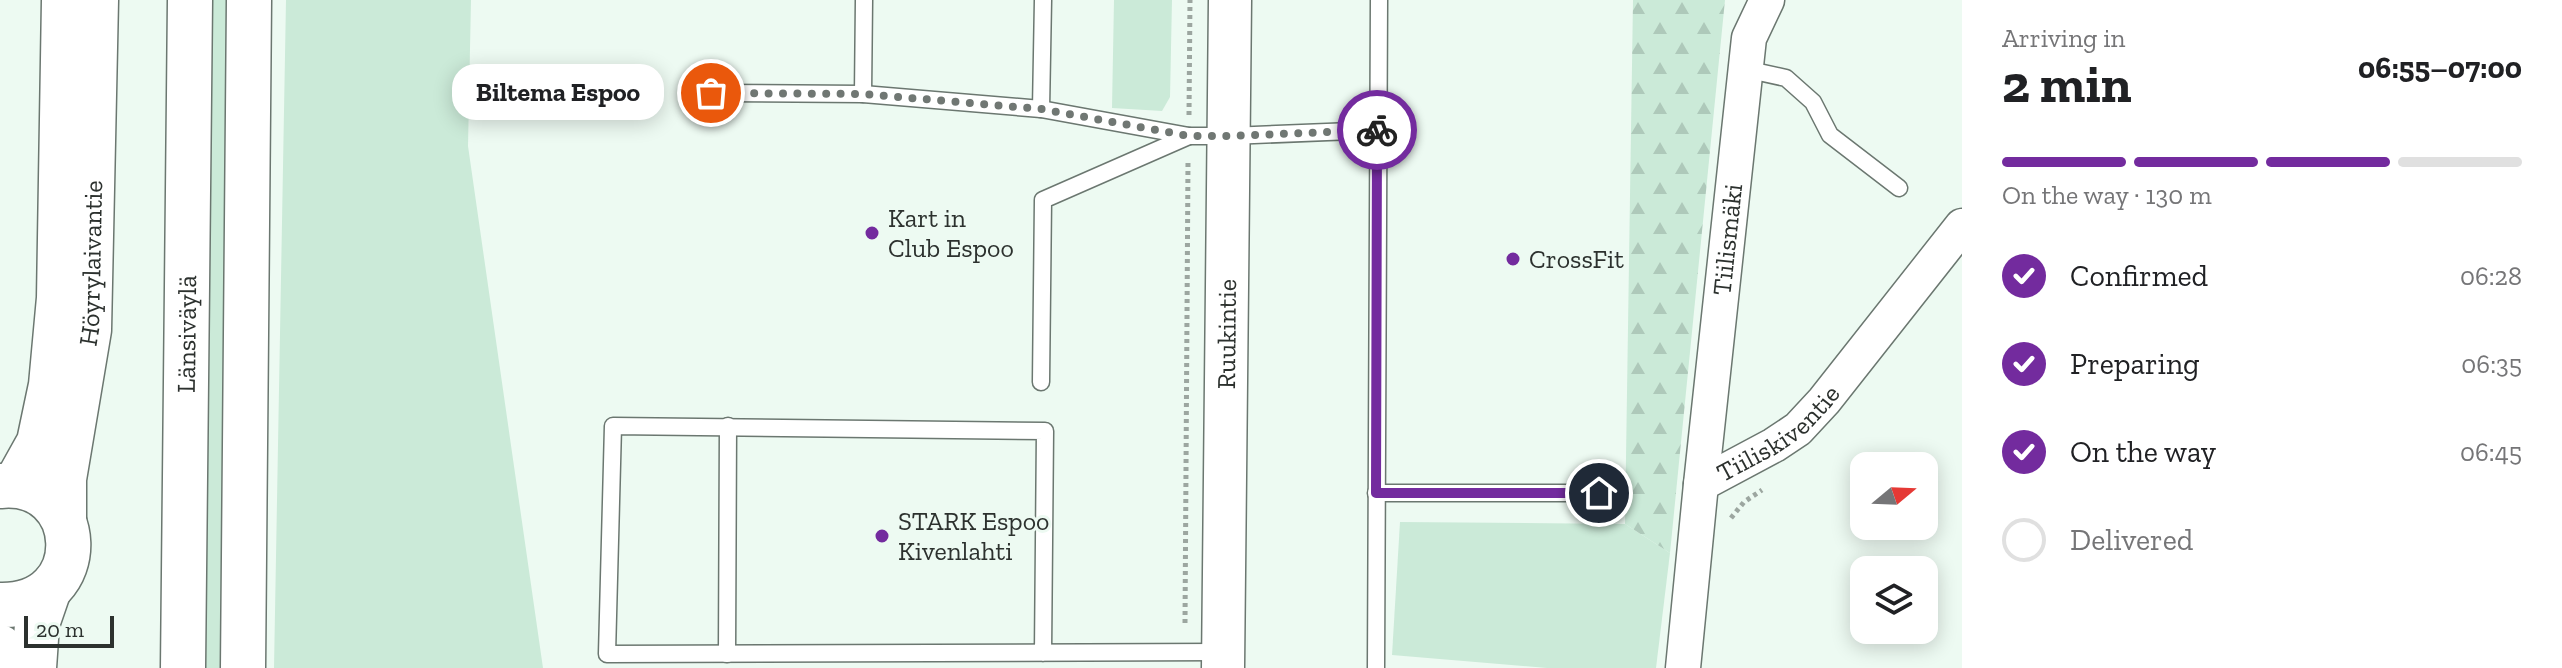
<!DOCTYPE html>
<meta charset="utf-8">
<style>
:root{--surface:#fff;--page:#f6f6f6;--text:#202124;--muted:#757577;--line:#e0e0e0;--accent:#732b9e}
body{margin:0;font-family:"Zilla Slab",serif;background:var(--page);color:var(--text);height:100vh;display:flex;flex-direction:column;font-size:30px;white-space:nowrap}
*{box-sizing:border-box;margin:0}
p{font-size:26px;color:var(--muted)}
.icon{flex:none;width:44px;height:44px;fill:none;stroke:currentColor;stroke-width:2;stroke-linecap:round;stroke-linejoin:round}
.map{position:relative;flex:1;overflow:hidden}
.drawer{display:flex;flex-direction:column;background:var(--surface);width:600px}
.drawer>*{flex:none}
.needle{width:52px;rotate:71deg}
.tools{position:absolute;left:1850px;top:452px;display:grid;gap:16px}
.tools a{display:grid;place-items:center;width:88px;height:88px;border-radius:16px;background:var(--surface);box-shadow:0 4px 20px #0003;font-size:40px}
.scale{position:absolute;left:24px;bottom:20px;width:90px;box-sizing:border-box;padding-left:8px;border:4px solid #2c312e;border-top:0;font-size:22px;line-height:28px;white-space:nowrap;color:#2c312e;-webkit-text-stroke:6px #edfaf2;paint-order:stroke}
.pin{position:absolute;display:grid;place-items:center;width:68px;height:68px;color:#fff;margin:-34px;border:4px solid #fff;border-radius:50%;box-shadow:0 2px 8px #0007}
.courier{position:absolute;display:grid;place-items:center;width:80px;height:80px;margin:-40px;border:6px solid #732b9e;border-radius:50%;background:#fff;color:#222;box-shadow:0 2px 10px #0007}
.bubble{position:absolute;height:56px;border-radius:24px;background:var(--surface);box-shadow:0 4px 20px #0003;font-size:26px;font-weight:700;line-height:56px;text-align:center}
.summary em{font-style:normal;font-weight:700}
.summary div{display:flex;flex-direction:column-reverse}
.summary{display:flex;align-items:center;justify-content:space-between;height:136px;padding:0 40px}
h1{font-size:52px;font-weight:700;line-height:60px}
.bar{display:grid;grid-template-columns:repeat(4,1fr);gap:12px 8px;align-content:center;height:96px;padding:0 40px}
.bar i{height:10px;border-radius:6px;background:var(--line)}
.bar .selected{background:var(--accent)}
.bar p{grid-column:span 4}
ol{padding:0 40px;list-style:none}
li{display:flex;align-items:center;gap:24px;height:88px}
li p{margin-inline-start:auto}
li .icon{padding:8px;border-radius:50%;background:var(--accent);color:#fff;stroke-width:4}
li:last-child{color:var(--muted)}
li i{width:44px;height:44px;border:4px solid var(--line);border-radius:50%}
main{display:flex;flex:1;min-height:0}
.map>svg:first-child{display:block}
</style>
<main>
<div class="map">
<svg width="1962" height="668" viewBox="0 0 1962 668">
<defs>
<pattern id="forest-firs" width="22" height="20" patternUnits="userSpaceOnUse" patternTransform="scale(2)"><rect width="22" height="20" fill="#cbead8"/><path d="M5 1l3.5 6h-7zM16 11l3.5 6h-7z" fill="#aec9ba"/></pattern>
</defs>
<rect width="100%" height="100%" fill="#edfaf2"/>
<g fill="#cbead8">
<polygon points="211,0 229,0 222,668 205,668"/>
<polygon points="286,0 471,0 468,146 543,668 274,668"/>
<polygon points="1114,0 1172,0 1170,97 1162,111 1112,108"/>
<polygon points="1400,522 1625,524 1670,553 1656,668 1547,668 1392,655"/>
</g>
<polygon fill="url(#forest-firs)" points="1633,0 1725,0 1670,553 1625,524"/>
<g fill="none" stroke-linecap="round" stroke-linejoin="round">
<defs>
<g id="service">
<polyline points="1745,69 1786,78 1813,102 1830,135 1899,188"/>
<polyline points="711,93 863,94 1041,109 1189,136 1230,136 1377,130"/>
<polyline points="863,94 864,0"/>
<polyline points="1041,109 1043,0"/>
<polyline points="1041,382 1043,200 1189,136"/>
<polyline points="1376,493 1599,493"/>
<polyline points="1043,653 1045,431 613,426 607,654 1222,652"/>
<polyline points="727,654 728,426"/>
<polyline points="1376,668 1379,0"/>
</g>
<g id="minor">
<path id="s1" d="M 1701,484 L 1749,38 L 1767,0"/>
<path id="s2" d="M 1683,668 L 1701,484 L 1774,445 L 1798,429 L 1824,401 L 1962,226"/>
</g>
<g id="tertiary">
<polyline points="14,485 38,442 50,385 58,298 63,0"/>
<path id="s3" d="M 65,523 L 65,479 L 90,330 L 97,0"/>
<path id="s4" d="M 1223,668 L 1230,0"/>
</g>
<g id="secondary">
<path d="M 0,486 C 87,477 95,607 0,605"/>
<polyline points="0,647 4,668"/>
<polyline points="34,668 37,624 48,592"/>
</g>
<g id="motorway">
<path id="s5" d="M 183,668 L 190,0"/>
<polyline points="243,668 249,0"/>
</g>
</defs>
<use href="#service" stroke="#6b7770" stroke-width="19"/>
<use href="#minor" stroke="#6b7770" stroke-width="37"/>
<use href="#tertiary" stroke="#6b7770" stroke-width="45"/>
<use href="#secondary" stroke="#6b7770" stroke-width="47"/>
<use href="#motorway" stroke="#6b7770" stroke-width="47"/>
<g stroke="#9ca6a0" stroke-width="5" stroke-dasharray="4 4" stroke-linecap="butt">
<polyline points="1189,115 1190,0"/>
<polyline points="1731,518 1744,502 1762,490"/>
<polyline points="1185,623 1188,161"/>
</g>
<use href="#service" stroke="#fff" stroke-width="16"/>
<use href="#minor" stroke="#fff" stroke-width="34"/>
<use href="#tertiary" stroke="#fff" stroke-width="42"/>
<use href="#secondary" stroke="#fff" stroke-width="44"/>
<use href="#motorway" stroke="#fff" stroke-width="44"/>
</g>
<g fill="none" stroke-linecap="round" stroke-linejoin="round">
<polyline stroke="#707773" stroke-width="8" stroke-dasharray="0 14.4" points="711,93 863,94 1041,109 1189,136 1230,136 1377,130"/>
<polyline stroke="#732b9e" stroke-width="10" points="1377,130 1376,493 1599,493"/>
</g>
<g fill="#732b9e" stroke="#edfaf2" stroke-width="3">
<circle cx="872" cy="233" r="8"/>
<circle cx="1513" cy="259" r="8"/>
<circle cx="882" cy="536" r="8"/>
</g>
<g text-anchor="middle" stroke-width="6" stroke-linejoin="round" paint-order="stroke">
<g font-size="26" fill="#2c312e" stroke="#edfaf2" text-anchor="start">
<text x="888" y="227">Kart in<tspan x="888" dy="30">Club Espoo</tspan></text>
<text x="1529" y="268">CrossFit</text>
<text x="898" y="530">STARK Espoo<tspan x="898" dy="30">Kivenlahti</tspan></text>
</g>
<g font-size="26" fill="#2c312e" stroke="#edfaf2">
<text dy="9" stroke="none"><textPath href="#s1" startOffset="246">Tiilismäki</textPath></text>
<text dy="9" stroke="none"><textPath href="#s3" startOffset="262">Höyrylaivantie</textPath></text>
<text dy="9" stroke="none"><textPath href="#s5" startOffset="334">Länsiväylä</textPath></text>
<text dy="9" stroke="none"><textPath href="#s4" startOffset="334">Ruukintie</textPath></text>
<text dy="9" stroke="none"><textPath href="#s2" startOffset="278">Tiiliskiventie</textPath></text>
</g>
</g>
</svg>
<div class="tools">
<a><svg class="needle" viewBox="-14 -14 28 28"><path d="M0-13l5 13h-10z" fill="#e53935"/><path d="M0 13l5-13h-10z" fill="#757577"/></svg></a>
<a><svg class="icon" aria-label="layers" viewBox="0 0 24 24"><path d="M12 4l9 5-9 5-9-5zM3 14l9 5 9-5"/></svg></a>
</div>
<div class="scale">20 m</div>
<div class="pin" style="left:711px;top:93px;background:#ea580c"><svg class="icon" aria-label="bag" viewBox="0 0 24 24"><path d="M5 8h14l-1 12H6zM9 8a3 3 0 0 1 6 0"/></svg></div>
<div class="pin" style="left:1599px;top:493px;background:#1f2937"><svg class="icon" aria-label="home" viewBox="0 0 24 24"><path d="M3 11l9-7 9 7M6 9v11h12V9"/></svg></div>
<div class="courier" style="left:1377px;top:130px"><svg class="icon" aria-label="bike" viewBox="0 0 24 24"><circle cx="6" cy="16" r="4"/><circle cx="18" cy="16" r="4"/><path d="M6 16l4-8h5l3 8M10 8l3 8H6M13 5h3"/></svg></div>
<div class="bubble" style="left:452px;top:64px;width:212px">Biltema Espoo</div>
</div>
<section class="drawer">
<div class="summary"><div><h1>2 min</h1><p>Arriving in</p></div><em>06:55–07:00</em></div>
<div class="bar"><i class="selected"></i><i class="selected"></i><i class="selected"></i><i></i><p>On the way · 130 m</p></div>
<ol>
<li><svg class="icon" aria-label="check" viewBox="0 0 24 24"><path d="M5 12l5 5 9-10"/></svg>Confirmed<p>06:28</p></li>
<li><svg class="icon" aria-label="check" viewBox="0 0 24 24"><path d="M5 12l5 5 9-10"/></svg>Preparing<p>06:35</p></li>
<li><svg class="icon" aria-label="check" viewBox="0 0 24 24"><path d="M5 12l5 5 9-10"/></svg>On the way<p>06:45</p></li>
<li><i></i>Delivered</li>
</ol>
</section>
</main>
